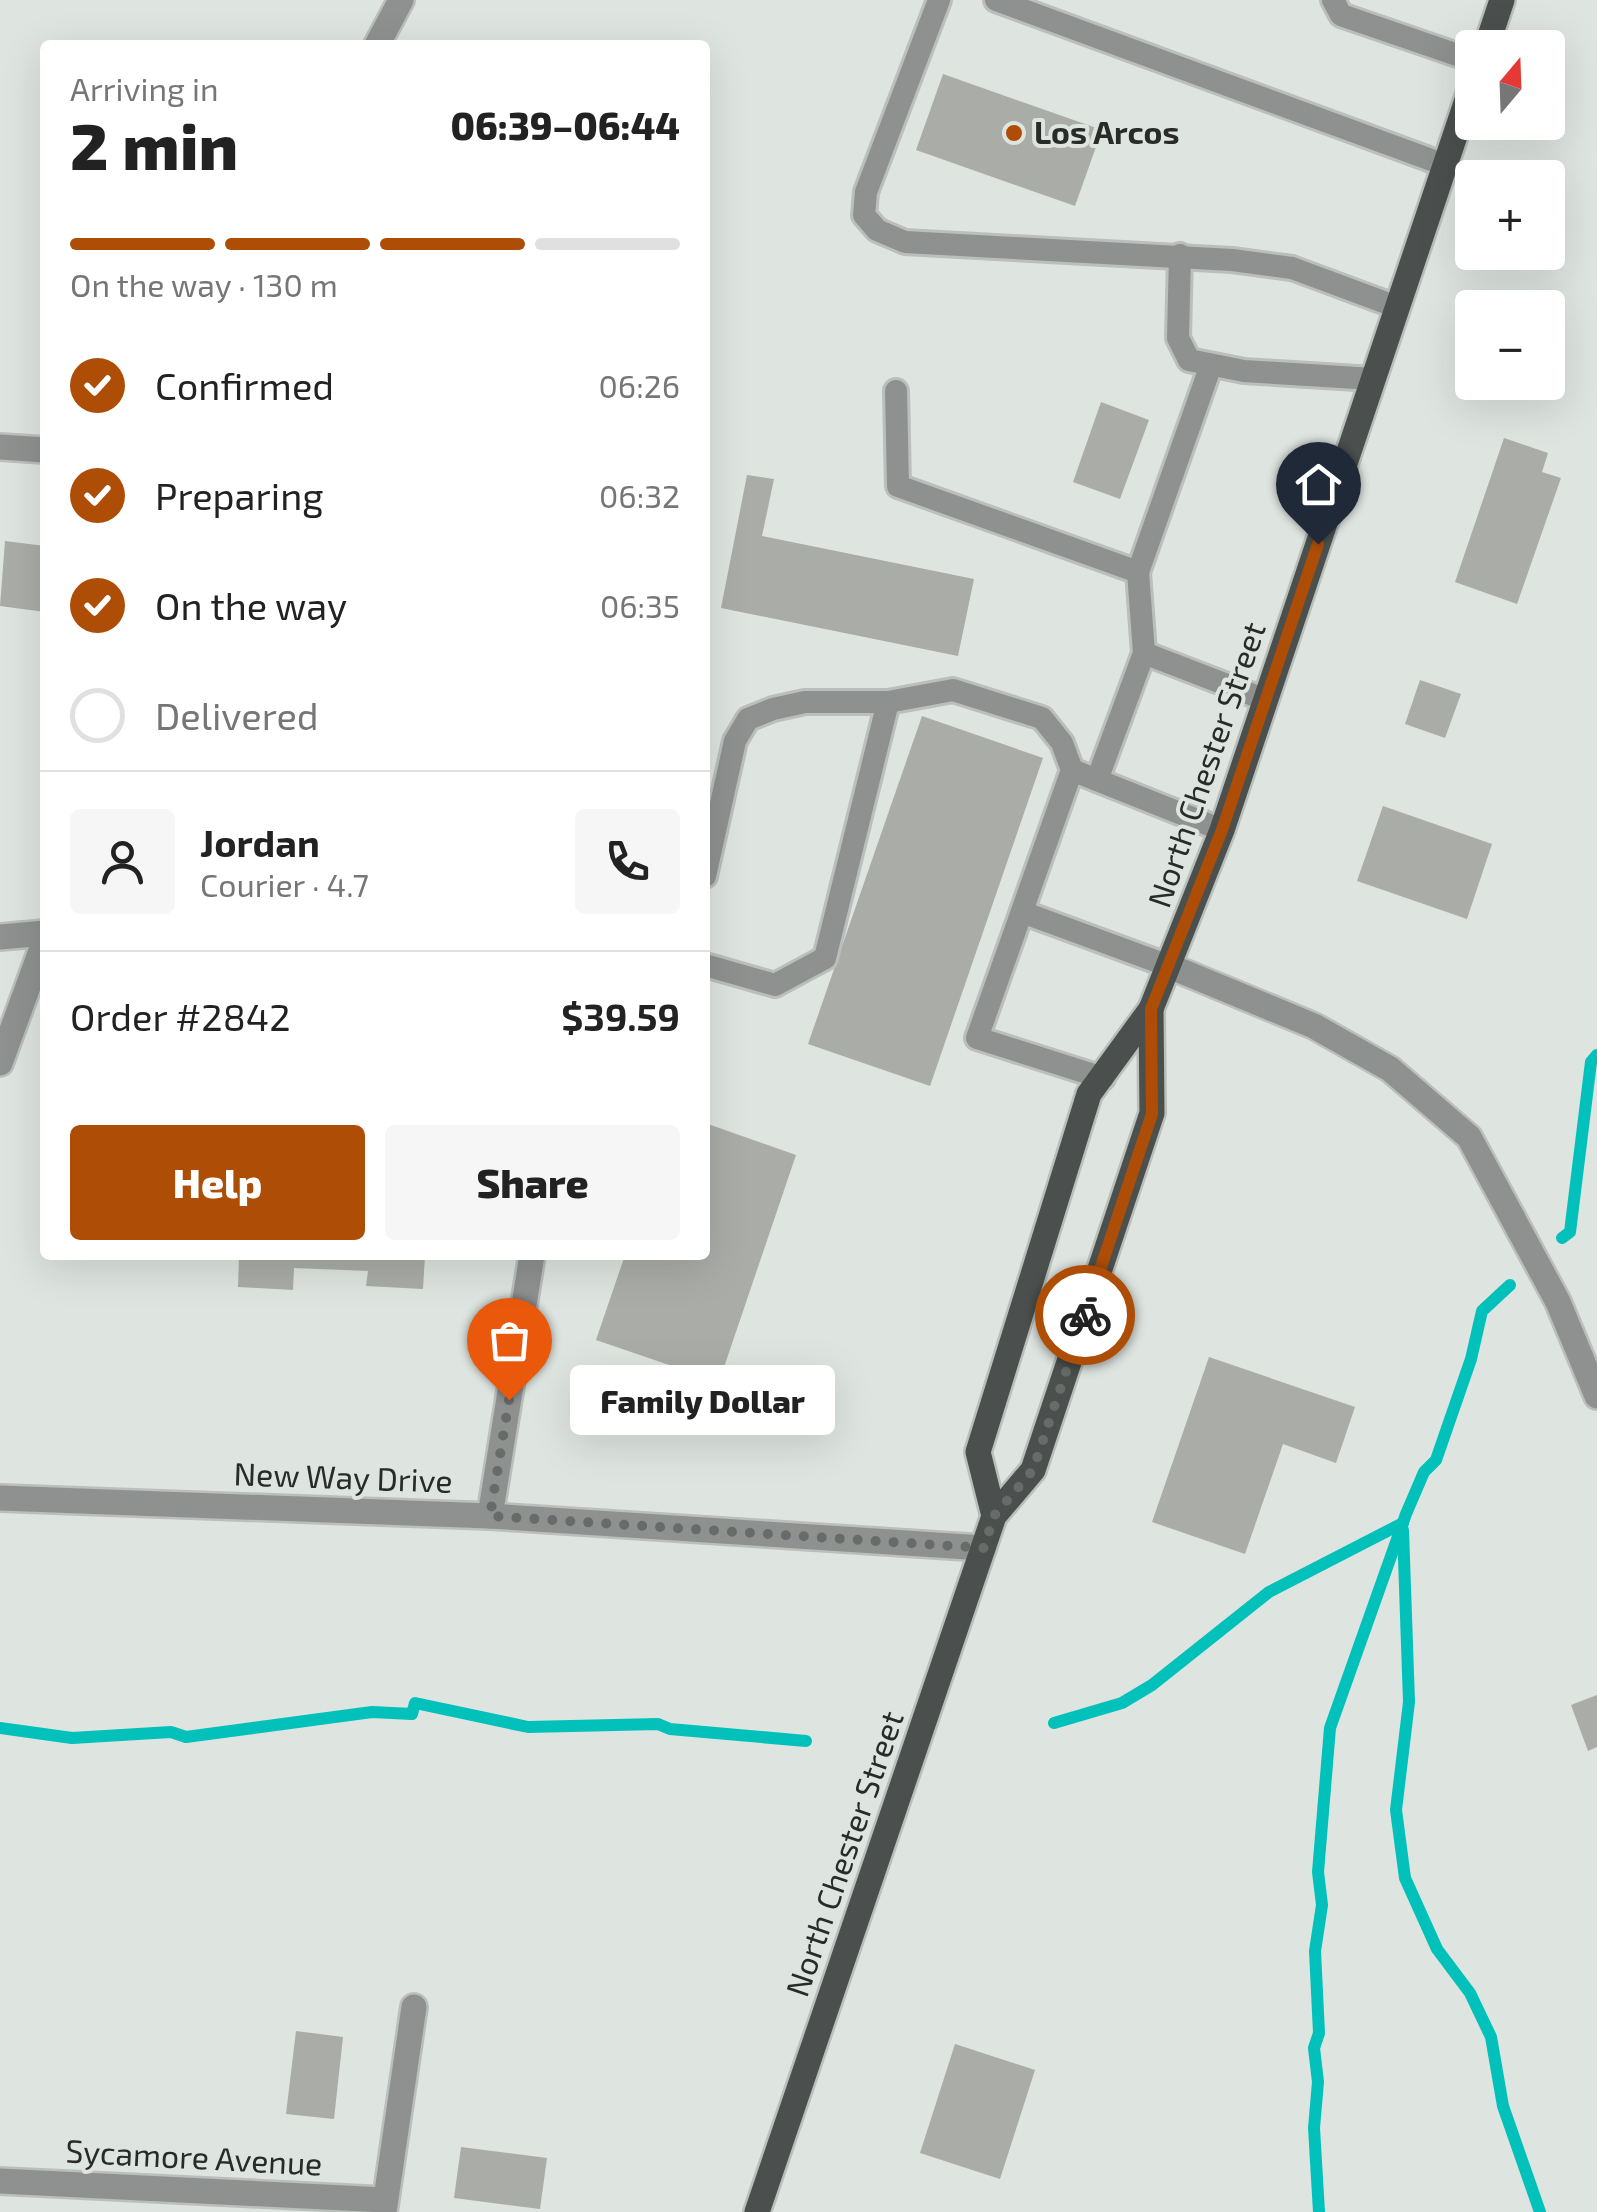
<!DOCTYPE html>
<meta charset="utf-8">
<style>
:root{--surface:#fff;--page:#f6f6f6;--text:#222;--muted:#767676;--line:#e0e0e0;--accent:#ad4d06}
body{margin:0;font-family:"Exo 2",sans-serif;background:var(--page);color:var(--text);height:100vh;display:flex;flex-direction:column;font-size:38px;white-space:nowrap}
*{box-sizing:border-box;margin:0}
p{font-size:32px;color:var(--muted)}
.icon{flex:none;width:55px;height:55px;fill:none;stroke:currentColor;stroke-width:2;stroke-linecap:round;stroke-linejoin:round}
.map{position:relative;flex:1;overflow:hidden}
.sheet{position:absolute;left:40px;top:40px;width:670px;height:1220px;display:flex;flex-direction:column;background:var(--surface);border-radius:10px;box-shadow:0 10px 40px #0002}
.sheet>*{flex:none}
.needle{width:65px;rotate:19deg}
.fabs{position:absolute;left:1455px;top:30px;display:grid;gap:20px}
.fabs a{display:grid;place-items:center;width:110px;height:110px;border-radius:10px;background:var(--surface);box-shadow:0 10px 40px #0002;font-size:50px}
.pin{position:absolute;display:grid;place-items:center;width:85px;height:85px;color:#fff;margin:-102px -42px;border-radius:50% 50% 50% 0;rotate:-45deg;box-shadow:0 0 10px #0007}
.pin .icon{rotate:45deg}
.courier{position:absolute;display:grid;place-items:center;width:100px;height:100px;margin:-50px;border:8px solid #ad4d06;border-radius:50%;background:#fff;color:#222;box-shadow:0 2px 12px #0007}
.bubble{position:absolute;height:70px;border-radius:10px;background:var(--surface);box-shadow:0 10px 40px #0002;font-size:32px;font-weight:800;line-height:70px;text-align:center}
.overview em{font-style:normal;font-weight:800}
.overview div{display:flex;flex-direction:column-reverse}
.overview{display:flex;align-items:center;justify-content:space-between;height:170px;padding:0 30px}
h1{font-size:65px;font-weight:800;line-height:75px}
.bar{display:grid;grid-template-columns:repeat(4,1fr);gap:15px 10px;align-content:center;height:120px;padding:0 30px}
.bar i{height:12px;border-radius:8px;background:var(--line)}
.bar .selected{background:var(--accent)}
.bar p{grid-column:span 4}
.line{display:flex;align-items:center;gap:25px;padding:0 30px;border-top:2px solid var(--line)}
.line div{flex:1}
.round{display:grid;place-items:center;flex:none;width:105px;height:105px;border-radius:10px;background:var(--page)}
ol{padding:0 30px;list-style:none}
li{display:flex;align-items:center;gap:30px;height:110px}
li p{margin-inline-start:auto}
li .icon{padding:10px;border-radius:50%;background:var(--accent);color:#fff;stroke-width:4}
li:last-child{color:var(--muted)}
li i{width:55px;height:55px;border:5px solid var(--line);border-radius:50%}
.cta{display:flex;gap:20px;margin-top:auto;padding:20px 30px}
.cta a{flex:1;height:115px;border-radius:10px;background:var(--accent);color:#fff;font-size:40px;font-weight:800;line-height:115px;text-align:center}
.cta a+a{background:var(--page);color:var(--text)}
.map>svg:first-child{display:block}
</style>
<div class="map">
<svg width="1597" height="2212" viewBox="0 0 1597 2212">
<rect width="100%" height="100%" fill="#dee4df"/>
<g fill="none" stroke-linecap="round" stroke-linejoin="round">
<g stroke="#02c1bb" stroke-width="12">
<polyline points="1562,1238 1570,1232 1591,1062 1597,1055"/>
<polyline points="1403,1530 1409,1702 1396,1810 1405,1878 1437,1949 1470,1993 1491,2037 1503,2106 1540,2212"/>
<polyline points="1054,1723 1122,1703 1152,1685 1269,1592 1403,1523"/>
<polyline points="0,1728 72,1738 171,1732 186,1737 372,1712 412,1714 415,1703 528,1727 658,1724 670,1729 806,1741"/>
<polyline points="1319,2212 1314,2128 1318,2082 1314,2048 1319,2033 1315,1951 1322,1905 1318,1872 1330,1728 1406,1514 1424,1472 1436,1460 1471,1359 1482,1311 1510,1285"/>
</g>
</g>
<g fill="#aaada7">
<polygon points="943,74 1102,130 1075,206 916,150"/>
<polygon points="1101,402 1149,420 1120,499 1073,482"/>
<polygon points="1504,438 1548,453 1542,472 1561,478 1517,604 1455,582"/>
<polygon points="747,475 774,479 762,536 974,579 958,656 721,608"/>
<polygon points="5,541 45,546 45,612 0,606"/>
<polygon points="1420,680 1461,694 1445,738 1405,724"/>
<polygon points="922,716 1043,758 930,1086 808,1044"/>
<polygon points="1383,806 1492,844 1467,919 1357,881"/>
<polygon points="705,1123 796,1155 719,1382 596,1340 625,1255 705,1255"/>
<polygon points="239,1255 425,1255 423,1289 366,1286 368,1271 294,1268 293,1290 238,1287"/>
<polygon points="1209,1357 1355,1407 1336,1463 1283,1444 1245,1554 1152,1522"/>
<polygon points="1597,1695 1597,1747 1588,1751 1571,1705"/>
<polygon points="296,2031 343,2037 334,2119 286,2114"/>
<polygon points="955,2044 1035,2070 1000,2179 920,2153"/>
<polygon points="461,2147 547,2158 540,2209 454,2198"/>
</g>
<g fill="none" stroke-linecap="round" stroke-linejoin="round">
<defs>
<g id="service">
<polyline points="939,0 866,192 864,215 877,230 905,242 1232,260 1292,268 1397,307"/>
<polyline points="996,0 1445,165"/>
<polyline points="1333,0 1341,15 1472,60"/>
<polyline points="1180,255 1178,338 1189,360 1244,371 1373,379"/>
<polyline points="1211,365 1138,572 1144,653 1266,700"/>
<polyline points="896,391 898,486 1138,572"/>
<polyline points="1097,780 1144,653"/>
<polyline points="705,876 735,741 748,719 773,709 805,702 888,702 953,690 1042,718 1062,743 1072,770"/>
<polyline points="1022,912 1169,966"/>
<polyline points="705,965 775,985 825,958 888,702"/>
<polyline points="1103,1078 977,1038 1072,770 1222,830"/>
</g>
<g id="minor">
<polyline points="377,45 401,0"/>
<polyline points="0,447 45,450"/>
<polyline points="0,937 45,933"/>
<polyline points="1169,966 1314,1026 1390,1069 1469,1137 1558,1302 1597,1396"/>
<polyline points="0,1063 45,940"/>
<polyline points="0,1498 490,1516 983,1548"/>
<polyline points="490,1516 532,1255"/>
<polyline points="0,2181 385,2200"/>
<polyline points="384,2212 414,2007"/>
</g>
<g id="primary">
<polyline points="1486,48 1502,0"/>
<polyline points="994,1516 978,1452 1089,1094 1151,1009 1222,830 1472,85"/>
<polyline points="757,2212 994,1516 1033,1470 1152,1113 1151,1009"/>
</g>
</defs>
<use href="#service" stroke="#babfbb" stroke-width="28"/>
<use href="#minor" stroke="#babfbb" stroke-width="30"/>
<use href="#primary" stroke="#babfbb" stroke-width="30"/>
<use href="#service" stroke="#8e9190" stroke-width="22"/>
<use href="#minor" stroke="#8e9190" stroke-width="25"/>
<use href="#primary" stroke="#4b504e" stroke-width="25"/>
</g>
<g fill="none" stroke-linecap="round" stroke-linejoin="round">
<polyline stroke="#686c69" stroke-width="10" stroke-dasharray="0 18" points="509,1400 490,1516 984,1548 994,1516 1033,1470 1085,1315"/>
<polyline stroke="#ad4d06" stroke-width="12" points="1085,1315 1152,1114 1151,1009 1222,830 1318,544"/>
</g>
<circle fill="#ad4d06" stroke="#dee4df" stroke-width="4" cx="1014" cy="133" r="10"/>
<g text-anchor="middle" stroke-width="8" stroke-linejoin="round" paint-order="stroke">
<g font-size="32" font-weight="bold" fill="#292b29" stroke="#dee4df" text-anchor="start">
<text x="1034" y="144">Los Arcos</text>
</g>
<g font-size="32" fill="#292b29" stroke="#dee4df">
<text transform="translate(1207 765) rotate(-71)" y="11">North Chester Street</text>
<text transform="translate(343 1478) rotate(2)" y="11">New Way Drive</text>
<text transform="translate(845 1854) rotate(-71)" y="11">North Chester Street</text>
<text transform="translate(194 2158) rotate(3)" y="11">Sycamore Avenue</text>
</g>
</g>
</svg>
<div class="fabs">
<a><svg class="needle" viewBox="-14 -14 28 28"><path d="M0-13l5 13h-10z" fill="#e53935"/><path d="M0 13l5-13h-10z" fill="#767676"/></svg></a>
<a>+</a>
<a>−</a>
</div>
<div class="pin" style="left:509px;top:1400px;background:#ea580c"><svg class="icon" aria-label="bag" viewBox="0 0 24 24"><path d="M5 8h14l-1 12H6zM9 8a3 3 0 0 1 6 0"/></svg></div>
<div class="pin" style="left:1318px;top:544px;background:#1f2937"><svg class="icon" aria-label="home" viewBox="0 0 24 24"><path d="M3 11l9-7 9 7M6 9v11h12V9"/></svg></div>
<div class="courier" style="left:1085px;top:1315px"><svg class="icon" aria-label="bike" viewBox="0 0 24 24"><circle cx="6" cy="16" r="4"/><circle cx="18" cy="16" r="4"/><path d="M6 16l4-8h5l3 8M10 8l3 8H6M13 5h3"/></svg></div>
<div class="bubble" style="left:570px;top:1365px;width:265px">Family Dollar</div>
<section class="sheet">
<div class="overview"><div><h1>2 min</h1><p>Arriving in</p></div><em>06:39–06:44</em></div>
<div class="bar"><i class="selected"></i><i class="selected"></i><i class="selected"></i><i></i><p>On the way · 130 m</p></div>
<ol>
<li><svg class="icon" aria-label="check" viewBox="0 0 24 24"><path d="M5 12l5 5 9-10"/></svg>Confirmed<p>06:26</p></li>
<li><svg class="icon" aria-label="check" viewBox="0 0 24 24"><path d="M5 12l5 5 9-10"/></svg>Preparing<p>06:32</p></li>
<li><svg class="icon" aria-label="check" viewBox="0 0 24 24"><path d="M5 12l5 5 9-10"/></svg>On the way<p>06:35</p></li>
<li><i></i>Delivered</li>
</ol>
<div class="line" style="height:180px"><a class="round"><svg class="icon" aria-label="person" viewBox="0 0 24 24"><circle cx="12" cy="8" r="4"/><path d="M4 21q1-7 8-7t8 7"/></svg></a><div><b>Jordan</b><p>Courier · 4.7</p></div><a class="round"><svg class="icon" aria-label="phone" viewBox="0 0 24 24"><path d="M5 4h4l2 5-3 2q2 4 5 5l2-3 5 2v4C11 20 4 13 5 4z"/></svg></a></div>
<div class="line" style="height:130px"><div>Order #2842</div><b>$39.59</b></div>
<div class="cta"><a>Help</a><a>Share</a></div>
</section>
</div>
